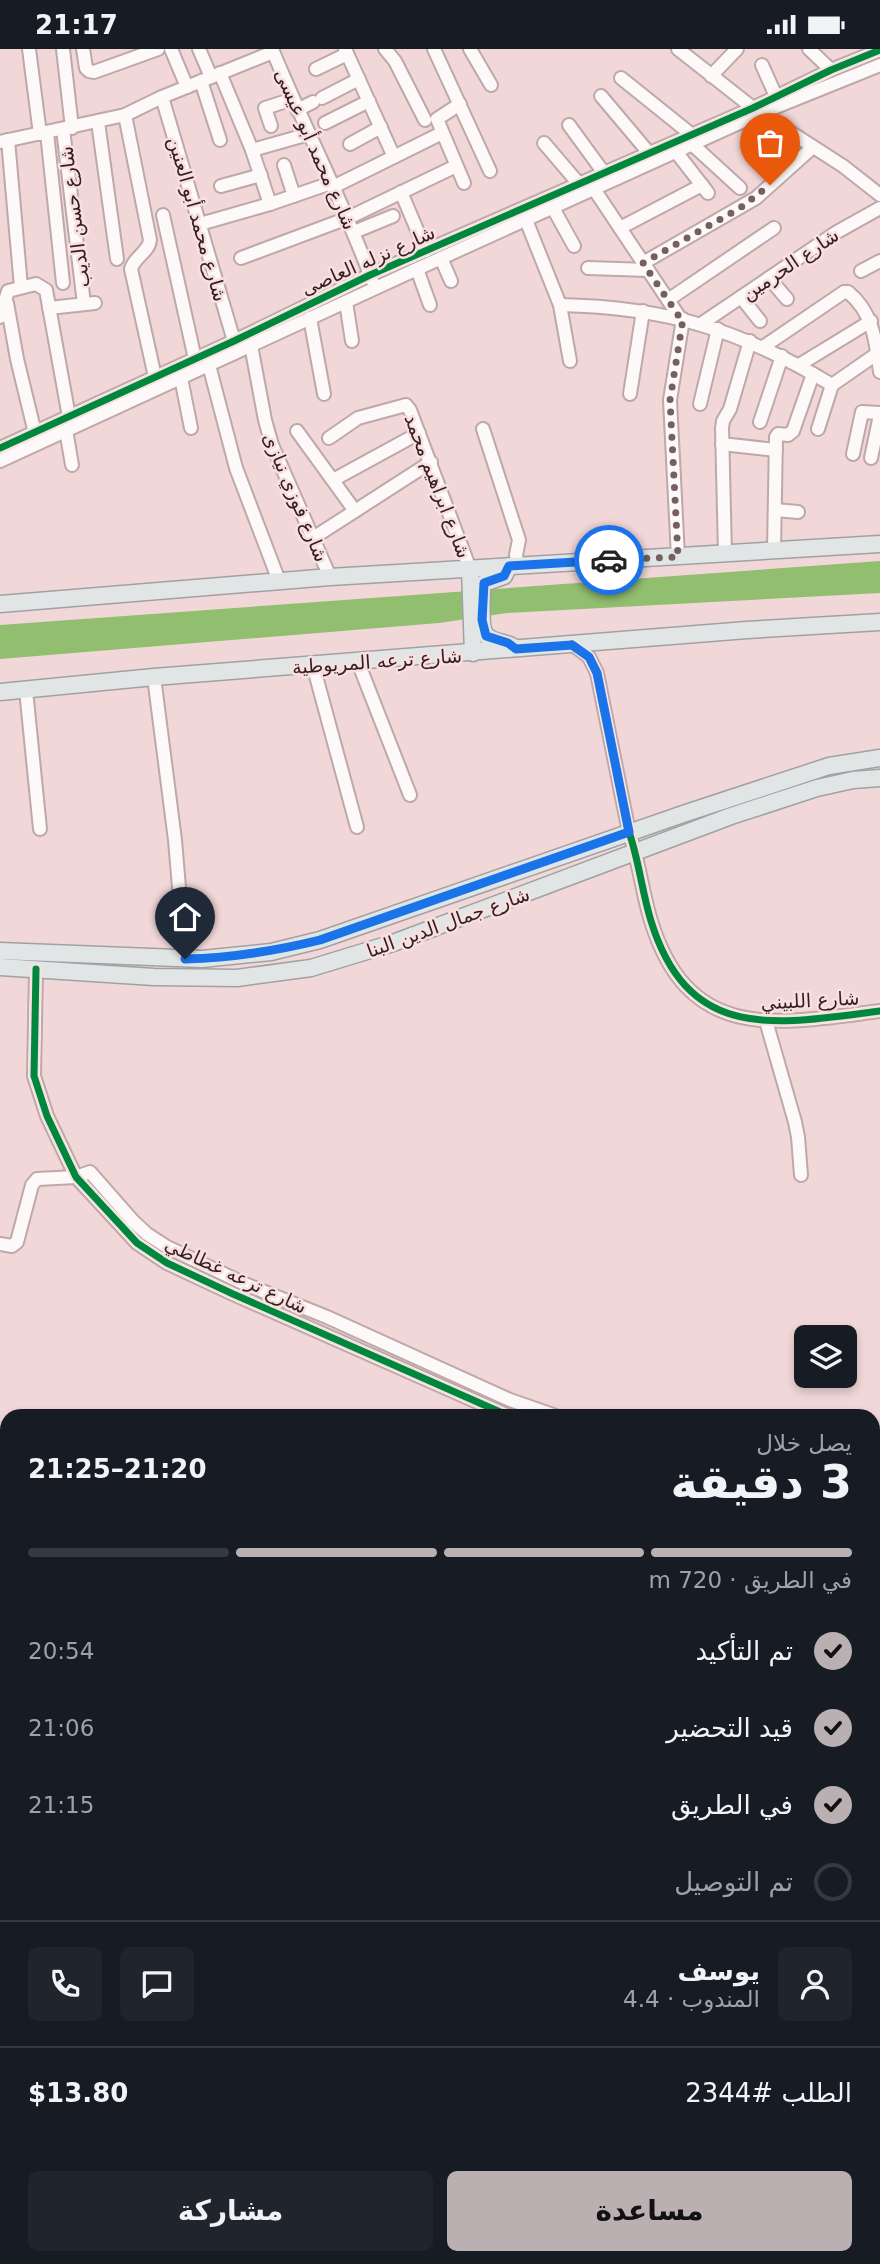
<!DOCTYPE html>
<html lang="ar">
<meta charset="utf-8">
<style>
:root{--surface:#171b24;--page:#20242c;--text:#f1f3f6;--muted:#9ea1a6;--line:#363941;--accent:#bab0b2}
body{margin:0;font-family:"DejaVu Sans","Noto Naskh Arabic",sans-serif;background:var(--page);color:var(--text);direction:rtl;height:100vh;display:flex;flex-direction:column;font-size:26px;white-space:nowrap}
*{box-sizing:border-box;margin:0}
p{font-size:23px;color:var(--muted)}
.icon{flex:none;width:38px;height:38px;fill:none;stroke:currentColor;stroke-width:2;stroke-linecap:round;stroke-linejoin:round}
.map{position:relative;flex:1;overflow:hidden;direction:ltr}
.sheet{position:absolute;left:0px;top:1360px;width:880px;height:856px;display:flex;flex-direction:column;background:var(--surface);border-radius:21px 21px 0 0;box-shadow:0 4px 10px #0003;direction:rtl}
.sheet>*{flex:none}
.tools{position:absolute;left:794px;top:1276px;display:grid;gap:14px}
.tools a{display:grid;place-items:center;width:63px;height:63px;border-radius:10px;background:var(--surface);box-shadow:0 4px 10px #0003;font-size:35px}
.pin{position:absolute;display:grid;place-items:center;width:60px;height:60px;color:#fff;margin:-72px -30px;border-radius:50% 50% 50% 0;rotate:-45deg;box-shadow:0 0 7px #0007}
.pin .icon{rotate:45deg}
.courier{position:absolute;display:grid;place-items:center;width:70px;height:70px;margin:-35px;border:5px solid #1a73e8;border-radius:50%;background:#fff;color:#222;box-shadow:0 2px 9px #0007}
.headline em{font-style:normal;font-weight:700}
.headline div{display:flex;flex-direction:column-reverse}
.headline{display:flex;align-items:center;justify-content:space-between;height:119px;padding:0 28px}
h1{font-size:46px;font-weight:700;line-height:52px}
.bar{display:grid;grid-template-columns:repeat(4,1fr);gap:10px 7px;align-content:center;height:84px;padding:0 28px}
.bar i{height:9px;border-radius:5px;background:var(--line)}
.bar .selected{background:var(--accent)}
.bar p{grid-column:span 4}
.line{display:flex;align-items:center;gap:18px;padding:0 28px;border-top:2px solid var(--line)}
.line div{flex:1}
.round{display:grid;place-items:center;flex:none;width:74px;height:74px;border-radius:10px;background:var(--page)}
ol{padding:0 28px;list-style:none}
li{display:flex;align-items:center;gap:21px;height:77px}
li p{margin-inline-start:auto}
li .icon{padding:7px;border-radius:50%;background:var(--accent);color:#111;stroke-width:4}
li:last-child{color:var(--muted)}
li i{width:38px;height:38px;border:4px solid var(--line);border-radius:50%}
.button{display:flex;gap:14px;margin-top:auto;padding:14px 28px}
.button a{flex:1;height:80px;border-radius:10px;background:var(--accent);color:#111;font-size:28px;font-weight:700;line-height:80px;text-align:center}
.button a+a{background:var(--page);color:var(--text)}
.status{display:flex;justify-content:space-between;align-items:center;height:49px;padding:0 35px;background:var(--surface);direction:ltr}
.status svg{height:19px;fill:currentColor}
.map>svg:first-child{display:block}
</style>
<div class="status"><b>21:17</b><svg viewBox="0 0 49 12"><path d="M0 12V9h3v3zM5 12V6h3v6zM10 12V3h3v9zM15 12V0h3v12zM26 1h20v11H26zM47 4h2v5h-2z"/></svg></div>
<div class="map">
<svg width="880" height="2215" viewBox="0 0 880 2215">
<rect width="100%" height="100%" fill="#f1d7d8"/>
<polygon fill="#92be70" points="880,512 880,544 507,564 439,574 0,610 0,576"/>
<g fill="none" stroke-linecap="round" stroke-linejoin="round">
<defs>
<g id="minor">
<polyline points="29,0 40,85"/>
<polyline points="63,0 72,79"/>
<polyline points="83,0 86,19 89,22 94,23 158,0"/>
<polyline points="171,0 187,38"/>
<polyline points="199,0 211,28"/>
<path d="M 272,0 C 304,78 343,152 372,231"/>
<polyline points="345,0 394,108"/>
<polyline points="385,0 395,12 425,71"/>
<polyline points="434,0 490,122"/>
<polyline points="470,0 491,36"/>
<polyline points="678,0 753,59 843,117 880,146"/>
<polyline points="809,0 831,21"/>
<polyline points="762,16 779,54"/>
<polyline points="316,20 347,5"/>
<polyline points="220,24 252,101 270,155"/>
<polyline points="711,27 737,0"/>
<polyline points="621,29 692,86"/>
<polyline points="201,32 220,91"/>
<polyline points="601,47 649,104"/>
<polyline points="162,48 234,292"/>
<polyline points="322,49 359,30"/>
<polyline points="460,55 437,70 464,134"/>
<polyline points="297,61 313,53"/>
<path d="M 125,66 L 150,191 C 149,203 134,208 131,220 L 155,328"/>
<polyline points="98,73 117,210"/>
<polyline points="325,74 369,52"/>
<polyline points="569,76 604,124"/>
<polyline points="271,77 265,59 293,50"/>
<polyline points="63,80 84,255"/>
<polyline points="47,84 63,234"/>
<polyline points="8,91 21,238"/>
<polyline points="0,93 125,66 162,48 273,3"/>
<polyline points="544,94 579,135"/>
<polyline points="350,95 381,78"/>
<polyline points="693,96 740,139"/>
<polyline points="252,101 309,85"/>
<polyline points="677,104 708,144"/>
<polyline points="284,116 294,147"/>
<polyline points="221,137 261,126"/>
<polyline points="333,138 442,84"/>
<polyline points="594,140 680,269"/>
<polyline points="401,143 426,202"/>
<polyline points="553,159 574,197"/>
<polyline points="163,166 195,310"/>
<polyline points="526,171 560,256 570,312"/>
<polyline points="200,175 270,155 331,134"/>
<polyline points="620,179 702,136"/>
<polyline points="354,183 393,167"/>
<polyline points="241,209 348,169 456,117"/>
<polyline points="441,209 451,232"/>
<polyline points="643,214 756,149 813,98"/>
<polyline points="588,219 648,221"/>
<polyline points="417,220 430,256"/>
<polyline points="861,222 880,212"/>
<polyline points="769,229 787,250"/>
<polyline points="741,248 760,272"/>
<polyline points="668,251 774,179"/>
<polyline points="346,253 352,292"/>
<polyline points="7,254 17,310 35,384"/>
<path d="M 560,256 C 666,258 741,281 832,336"/>
<polyline points="49,259 95,254"/>
<polyline points="0,268 8,242 36,235 46,241 69,368"/>
<polyline points="310,269 324,345"/>
<polyline points="701,275 837,183 880,159"/>
<polyline points="250,291 265,371 272,396 330,528"/>
<path d="M 763,298 L 844,243 L 848,243 C 873,263 876,293 880,323"/>
<polyline points="209,316 236,419 279,532"/>
<polyline points="799,316 871,272"/>
<polyline points="181,329 191,379"/>
<polyline points="630,345 643,262"/>
<polyline points="700,355 718,280"/>
<polyline points="760,373 782,307"/>
<polyline points="483,380 519,491 516,506 518,517"/>
<polyline points="818,380 832,336 878,304"/>
<polyline points="66,381 72,416"/>
<polyline points="297,382 355,462"/>
<polyline points="329,389 358,369 406,356 410,361 470,520"/>
<polyline points="722,395 776,401"/>
<polyline points="0,399 234,292 370,226 753,59 831,21 880,1"/>
<polyline points="853,405 862,363 880,364"/>
<polyline points="871,409 880,366"/>
<polyline points="0,412 417,220 761,64 880,16"/>
<polyline points="333,431 419,384"/>
<polyline points="775,461 798,463"/>
<polyline points="313,489 431,413"/>
<polyline points="774,501 776,388 778,385 788,386 793,382 813,325"/>
<polyline points="725,505 722,379 723,372 730,360 750,292"/>
<polyline points="678,508 670,351 683,270"/>
<path d="M 572,595 L 589,608 L 597,624 L 629,783 C 639,812 642,843 651,872 C 689,995 777,975 880,962"/>
<polyline points="358,613 410,746"/>
<polyline points="313,616 357,778"/>
<polyline points="154,628 175,791 185,910"/>
<polyline points="26,641 40,780"/>
<polyline points="36,920 34,1027 47,1067 76,1128 137,1194 167,1214 233,1245 509,1367"/>
<polyline points="766,972 795,1073 798,1088 801,1126"/>
<polyline points="0,1195 12,1197 17,1193 32,1136 37,1130 76,1128 90,1123 133,1172 147,1185 167,1198 245,1235 327,1268 510,1351 556,1367"/>
<polyline points="873,1424 880,1423"/>
<polyline points="873,1439 880,1439"/>
<polyline points="873,1610 880,1610"/>
<polyline points="873,1629 880,1628"/>
<polyline points="873,1680 880,1707"/>
<polyline points="0,1690 7,1695"/>
<polyline points="0,1706 7,1711"/>
<polyline points="873,1747 880,1746"/>
<polyline points="873,1803 880,1802"/>
<polyline points="875,1840 880,1839"/>
<polyline points="0,1906 7,1907"/>
<polyline points="0,1925 7,1926"/>
<polyline points="873,1953 880,1952"/>
<polyline points="875,1985 880,2041"/>
<polyline points="873,2075 880,2074"/>
<polyline points="0,2120 7,2120"/>
<polyline points="873,2143 880,2142"/>
<polyline points="873,2168 880,2168"/>
<polyline points="518,2208 522,2215"/>
<polyline points="602,2208 603,2215"/>
<polyline points="623,2208 624,2215"/>
<polyline points="734,2208 735,2215"/>
<polyline points="801,2208 801,2215"/>
<polyline points="5,2215 9,2208"/>
<polyline points="380,2215 382,2211 386,2210 416,2215"/>
<polyline points="552,2215 553,2208"/>
<polyline points="572,2215 572,2208"/>
</g>
<g id="major">
<path d="M 509,517 L 504,527 L 484,534 L 482,538 C 482,549 479,582 488,588 C 496,594 507,593 515,599"/>
<polyline points="470,520 473,604"/>
<polyline points="0,555 330,528 880,495"/>
<polyline points="0,643 154,628 747,581 880,573"/>
<polyline points="0,902 202,910 271,903 320,891 686,764 829,717 880,709"/>
<polyline points="0,918 154,928 237,929 311,919 393,894 731,767 817,739 853,731 880,729"/>
</g>
</defs>
<use href="#minor" stroke="#bea8a9" stroke-width="16"/>
<use href="#major" stroke="#a1a1a2" stroke-width="19"/>
<use href="#minor" stroke="#fdf9f9" stroke-width="12"/>
<use href="#major" stroke="#e2e5e6" stroke-width="16"/>
<defs>
<g id="cycleway">
<polyline points="0,399 234,292 370,226 753,59 831,21 880,1"/>
<path d="M 572,595 L 589,608 L 597,624 L 629,783 C 639,812 642,843 651,872 C 689,995 777,975 880,962"/>
<polyline points="36,920 34,1027 47,1067 76,1128 137,1194 167,1214 233,1245 509,1367"/>
</g>
</defs>
<use href="#cycleway" stroke="#f9e0e0" stroke-width="11"/>
<use href="#cycleway" stroke="#00873e" stroke-width="7"/>
</g>
<g fill="none" stroke-linecap="round" stroke-linejoin="round">
<polyline stroke="#765f60" stroke-width="7" stroke-dasharray="0 12.6" points="609,511 678,508 670,351 683,270 680,269 643,214 740,159 770,136"/>
<path stroke="#1a73e8" stroke-width="9" d="M 185,910 C 232,909 275,902 320,891 L 629,783 L 597,624 L 589,608 L 572,596 L 516,600 L 508,594 L 486,587 L 482,571 L 484,534 L 504,527 L 509,517 L 609,511"/>
</g>
<g text-anchor="middle" stroke-width="5" stroke-linejoin="round" paint-order="stroke">
<g font-size="19" fill="#341e1f" stroke="#f9e0e0">
<text transform="translate(316 100) rotate(66)" y="7">شارع محمد أبو عيسى</text>
<text transform="translate(74 168) rotate(-97)" y="7">شارع حسن الديب</text>
<text transform="translate(198 170) rotate(74)" y="7">شارع محمد أبو العنين</text>
<text transform="translate(368 211) rotate(-24)" y="7">شارع نزله العاصى</text>
<text transform="translate(790 215) rotate(-34)" y="7">شارع الحرمين</text>
<text transform="translate(438 437) rotate(69)" y="7">شارع ابراهيم محمد</text>
<text transform="translate(296 448) rotate(67)" y="7">شارع فوزي نيازى</text>
<text transform="translate(377 612) rotate(-4)" y="7">شارع ترعه المريوطية</text>
<text transform="translate(448 873) rotate(-20)" y="7">شارع جمال الدين البنا</text>
<text transform="translate(810 951) rotate(-3)" y="7">شارع اللبيني</text>
<text transform="translate(236 1226) rotate(25)" y="7">شارع ترعه غطاطي</text>
</g>
</g>
</svg>
<div class="tools">
<a><svg class="icon" aria-label="layers" viewBox="0 0 24 24"><path d="M12 4l9 5-9 5-9-5zM3 14l9 5 9-5"/></svg></a>
</div>
<div class="pin" style="left:770px;top:136px;background:#ea580c"><svg class="icon" aria-label="bag" viewBox="0 0 24 24"><path d="M5 8h14l-1 12H6zM9 8a3 3 0 0 1 6 0"/></svg></div>
<div class="pin" style="left:185px;top:910px;background:#1f2937"><svg class="icon" aria-label="home" viewBox="0 0 24 24"><path d="M3 11l9-7 9 7M6 9v11h12V9"/></svg></div>
<div class="courier" style="left:609px;top:511px"><svg class="icon" aria-label="car" viewBox="0 0 24 24"><path d="M5 17H2v-5l4-1 3-4h7l3 4 3 1v5h-3M9 17h6M6 11h13"/><circle cx="7" cy="17" r="2"/><circle cx="17" cy="17" r="2"/></svg></div>
<section class="sheet">
<div class="headline"><div><h1>3 دقيقة</h1><p>يصل خلال</p></div><em>21:20–21:25</em></div>
<div class="bar"><i class="selected"></i><i class="selected"></i><i class="selected"></i><i></i><p>في الطريق · 720 m</p></div>
<ol>
<li><svg class="icon" aria-label="check" viewBox="0 0 24 24"><path d="M5 12l5 5 9-10"/></svg>تم التأكيد<p>20:54</p></li>
<li><svg class="icon" aria-label="check" viewBox="0 0 24 24"><path d="M5 12l5 5 9-10"/></svg>قيد التحضير<p>21:06</p></li>
<li><svg class="icon" aria-label="check" viewBox="0 0 24 24"><path d="M5 12l5 5 9-10"/></svg>في الطريق<p>21:15</p></li>
<li><i></i>تم التوصيل</li>
</ol>
<div class="line" style="height:126px"><a class="round"><svg class="icon" aria-label="person" viewBox="0 0 24 24"><circle cx="12" cy="8" r="4"/><path d="M4 21q1-7 8-7t8 7"/></svg></a><div><b>يوسف</b><p>المندوب · 4.4</p></div><a class="round"><svg class="icon" aria-label="chat" viewBox="0 0 24 24"><path d="M4 5h16v11H9l-5 4z"/></svg></a><a class="round"><svg class="icon" aria-label="phone" viewBox="0 0 24 24"><path d="M5 4h4l2 5-3 2q2 4 5 5l2-3 5 2v4C11 20 4 13 5 4z"/></svg></a></div>
<div class="line" style="height:91px"><div>الطلب #2344</div><b>$13.80</b></div>
<div class="button"><a>مساعدة</a><a>مشاركة</a></div>
</section>
</div>
